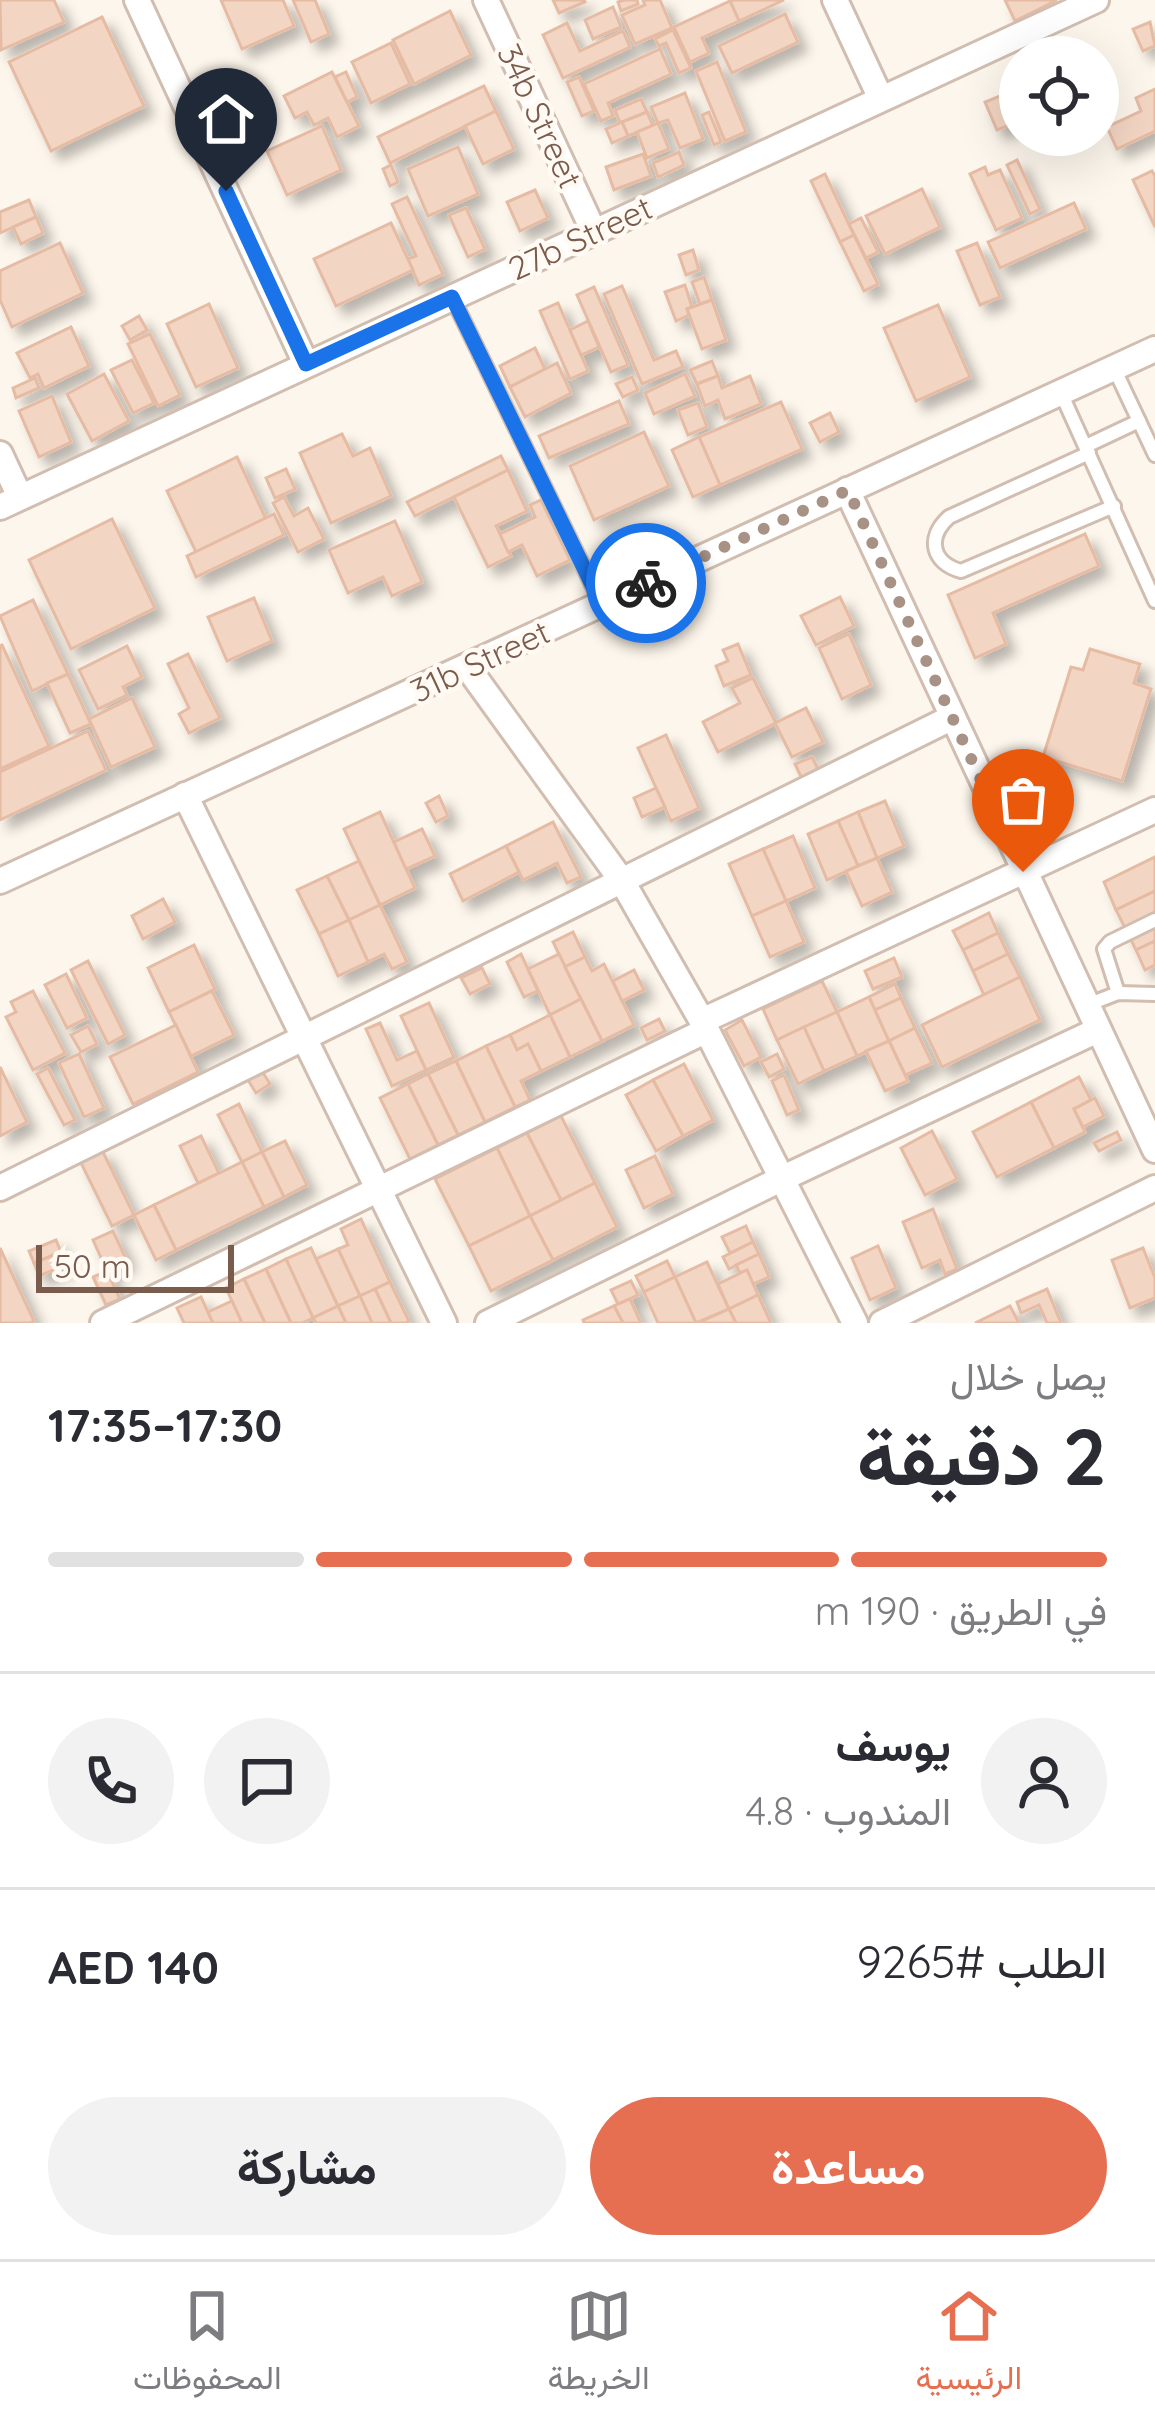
<!DOCTYPE html>
<html lang="ar">
<meta charset="utf-8">
<style>
:root{--surface:#fff;--page:#f2f2f3;--text:#2b2b33;--muted:#7c7c81;--line:#e1e1e2;--accent:#e76f51}
body{margin:0;font-family:Quicksand,Vazirmatn,sans-serif;background:var(--page);color:var(--text);direction:rtl;height:100vh;display:flex;flex-direction:column;font-size:45px;white-space:nowrap}
*{box-sizing:border-box;margin:0}
p{font-size:39px;color:var(--muted)}
.icon{flex:none;width:66px;height:66px;fill:none;stroke:currentColor;stroke-width:2;stroke-linecap:round;stroke-linejoin:round}
.map{position:relative;height:1323px;overflow:hidden;direction:ltr}
.drawer{display:flex;flex-direction:column;background:var(--surface);flex:1}
.drawer>*{flex:none}
.controls{position:absolute;left:999px;top:36px;display:grid;gap:24px}
.controls a{display:grid;place-items:center;width:120px;height:120px;border-radius:50%;background:var(--surface);box-shadow:0 12px 48px #0002;font-size:60px}
.scale{position:absolute;left:36px;bottom:30px;width:198px;box-sizing:border-box;padding-left:12px;border:6px solid #7a5c4d;border-top:0;font-size:33px;line-height:42px;white-space:nowrap;color:#7a5c4d;-webkit-text-stroke:9px #fffaf3;paint-order:stroke}
.pin{position:absolute;display:grid;place-items:center;width:102px;height:102px;color:#fff;margin:-123px -51px;border-radius:50% 50% 50% 0;rotate:-45deg;box-shadow:0 0 12px #0007}
.pin .icon{rotate:45deg}
.courier{position:absolute;display:grid;place-items:center;width:120px;height:120px;margin:-60px;border:9px solid #1a73e8;border-radius:50%;background:#fff;color:#222;box-shadow:0 3px 15px #0007}
.summary em{font-style:normal;font-weight:700}
.summary div{display:flex;flex-direction:column-reverse}
.summary{display:flex;align-items:center;justify-content:space-between;height:204px;padding:0 48px}
h1{font-size:78px;font-weight:700;line-height:90px}
.bar{display:grid;grid-template-columns:repeat(4,1fr);gap:18px 12px;align-content:center;height:144px;padding:0 48px}
.bar i{height:15px;border-radius:9px;background:var(--line)}
.bar .on{background:var(--accent)}
.bar p{grid-column:span 4}
.line{display:flex;align-items:center;gap:30px;padding:0 48px;border-top:3px solid var(--line)}
.line div{flex:1}
.round{display:grid;place-items:center;flex:none;width:126px;height:126px;border-radius:63px;background:var(--page)}
.primary-button{display:flex;gap:24px;margin-top:auto;padding:24px 48px}
.primary-button a{flex:1;height:138px;border-radius:72px;background:var(--accent);color:#fff;font-size:48px;font-weight:700;line-height:138px;text-align:center}
.primary-button a+a{background:var(--page);color:var(--text)}
.tabs{display:flex;justify-content:space-around;align-items:center;height:168px;border-top:3px solid var(--line);background:var(--surface);font-size:33px;color:var(--muted)}
.tabs a{display:grid;justify-items:center;gap:6px}
.tabs .on{color:var(--accent)}
.map>svg:first-child{display:block}
</style>
<div class="map">
<svg width="1155" height="1323" viewBox="0 0 1155 1323">
<defs>
<filter id="shadow"><feDropShadow dx="9" dy="9" stdDeviation="6" flood-color="#0004"/></filter>
</defs>
<rect width="100%" height="100%" fill="#fdf6ec"/>
<g fill="#f3d5c3" stroke="#e6bba3" stroke-width="3" filter="url(#shadow)">
<polygon points="0,0 54,0 64,22 1,50"/>
<polygon points="221,0 283,0 294,26 242,49"/>
<polygon points="293,0 315,0 329,34 311,42"/>
<polygon points="553,0 584,0 585,2 559,13"/>
<polygon points="624,0 637,0 638,4 621,11 618,2"/>
<polygon points="643,0 660,0 672,28 635,44 622,15 645,5"/>
<polygon points="733,0 784,0 739,21 730,1"/>
<polygon points="1005,0 1057,0 1015,21"/>
<polygon points="730,1 739,21 702,38 709,53 690,62 674,27"/>
<polygon points="613,7 621,27 593,39 585,20"/>
<polygon points="450,11 471,55 414,84 393,40"/>
<polygon points="785,14 798,42 732,73 719,46"/>
<polygon points="102,17 144,106 51,151 9,62"/>
<polygon points="1150,22 1155,46 1143,51 1133,29"/>
<polygon points="567,23 580,51 623,31 630,47 563,78 543,35"/>
<polygon points="673,30 691,68 679,73 666,43 659,46 655,39"/>
<polygon points="391,43 410,84 371,103 352,62"/>
<polygon points="660,49 671,74 608,103 613,116 601,121 584,84"/>
<polygon points="717,62 746,132 725,141 696,71"/>
<polygon points="332,72 359,126 337,137 328,118 314,125 307,112 295,118 284,96"/>
<polygon points="346,72 357,97 347,102 335,77"/>
<polygon points="579,77 594,111 582,116 567,82"/>
<polygon points="484,86 496,111 390,163 378,137"/>
<polygon points="1020,88 1020,121 997,130 985,102"/>
<polygon points="1155,89 1155,131 1117,149 1107,127 1141,111 1136,98"/>
<polygon points="685,93 703,139 680,148 668,120 658,123 651,107"/>
<polygon points="253,95 261,116 238,124 230,103"/>
<polygon points="641,99 647,112 620,123 615,110"/>
<polygon points="496,111 514,149 483,164 465,126"/>
<polygon points="647,112 653,126 628,136 622,122"/>
<polygon points="709,112 721,142 714,145 702,115"/>
<polygon points="622,122 628,136 612,143 606,129"/>
<polygon points="658,123 669,149 647,158 637,132"/>
<polygon points="322,126 341,170 287,195 267,151"/>
<polygon points="458,147 478,194 428,216 408,169"/>
<polygon points="679,152 684,165 658,177 653,163"/>
<polygon points="643,154 651,176 614,190 606,167"/>
<polygon points="1017,160 1040,209 1030,214 1007,165"/>
<polygon points="391,165 398,182 390,186 383,169"/>
<polygon points="985,167 988,175 1000,170 1022,218 996,230 970,174"/>
<polygon points="1152,171 1155,176 1155,227 1133,180"/>
<polygon points="825,174 854,235 840,242 811,181"/>
<polygon points="922,189 940,227 885,254 866,216"/>
<polygon points="535,190 548,218 520,231 507,202"/>
<polygon points="407,197 443,274 419,285 408,259 416,256 392,204"/>
<polygon points="29,200 36,217 0,233 0,212"/>
<polygon points="1074,203 1086,229 1000,268 988,242"/>
<polygon points="466,208 485,249 468,257 449,215"/>
<polygon points="36,217 43,233 21,244 13,227"/>
<polygon points="861,218 878,252 866,258 849,224"/>
<polygon points="391,223 413,270 336,306 314,259"/>
<polygon points="854,235 878,284 864,291 840,242"/>
<polygon points="60,243 83,293 12,327 0,300 0,271"/>
<polygon points="977,243 1000,297 980,305 957,251"/>
<polygon points="693,250 699,270 686,275 679,255"/>
<polygon points="704,277 712,300 700,304 692,282"/>
<polygon points="685,285 692,307 687,309 689,315 676,321 665,292"/>
<polygon points="622,286 654,360 676,351 683,367 642,384 604,294"/>
<polygon points="594,287 628,365 611,372 577,295"/>
<polygon points="712,300 726,340 702,349 687,309"/>
<polygon points="558,303 588,371 570,379 540,311"/>
<polygon points="209,304 238,368 196,387 167,324"/>
<polygon points="938,305 970,377 916,401 884,328"/>
<polygon points="139,316 147,330 130,340 122,326"/>
<polygon points="588,321 599,347 581,355 570,330"/>
<polygon points="71,327 89,366 44,388 38,374 30,378 17,353"/>
<polygon points="150,334 180,395 158,406 128,344"/>
<polygon points="535,348 545,369 510,387 500,366"/>
<polygon points="132,360 154,403 133,413 111,370"/>
<polygon points="712,361 718,376 697,384 690,370"/>
<polygon points="557,363 571,393 525,417 510,387"/>
<polygon points="104,374 129,421 92,441 67,394"/>
<polygon points="685,374 695,396 654,414 645,393"/>
<polygon points="718,376 722,388 750,376 761,404 725,419 718,400 705,406 697,384"/>
<polygon points="632,377 638,390 623,397 616,384"/>
<polygon points="35,378 39,388 16,398 13,388"/>
<polygon points="52,396 71,442 39,457 19,411"/>
<polygon points="619,401 629,424 549,458 539,436"/>
<polygon points="781,402 802,449 720,485 699,437"/>
<polygon points="698,403 707,427 688,435 678,410"/>
<polygon points="830,413 839,432 820,442 810,423"/>
<polygon points="644,432 669,486 594,520 570,466"/>
<polygon points="342,434 353,456 370,448 391,496 331,523 300,453"/>
<polygon points="699,437 720,485 693,497 672,450"/>
<polygon points="501,456 508,470 415,516 407,502"/>
<polygon points="237,457 266,519 196,552 167,491"/>
<polygon points="286,469 295,489 275,498 266,478"/>
<polygon points="508,470 527,511 496,526 511,556 488,567 454,497"/>
<polygon points="284,497 294,516 308,508 324,539 298,552 273,503"/>
<polygon points="541,500 570,560 537,576 522,545 508,552 500,534 535,517 530,505"/>
<polygon points="274,514 284,535 196,577 187,556"/>
<polygon points="112,519 155,608 71,649 29,560"/>
<polygon points="395,521 422,582 392,596 383,577 348,593 329,550"/>
<polygon points="1085,534 1099,566 993,613 1006,644 975,658 948,595"/>
<polygon points="840,597 854,626 816,645 801,616"/>
<polygon points="254,598 272,641 227,661 208,617"/>
<polygon points="33,600 68,674 32,691 0,616"/>
<polygon points="849,634 871,685 842,699 819,648"/>
<polygon points="738,644 751,675 724,686 716,666 728,661 723,650"/>
<polygon points="2,645 49,746 0,769 0,646"/>
<polygon points="127,646 142,677 123,687 127,695 98,709 79,670"/>
<polygon points="1090,649 1140,664 1134,683 1151,689 1122,781 1043,757 1071,667 1083,670"/>
<polygon points="188,654 220,718 189,733 179,714 189,708 168,664"/>
<polygon points="68,674 91,724 70,733 47,683"/>
<polygon points="753,678 776,723 718,752 703,722 740,703 732,688"/>
<polygon points="132,698 155,747 111,767 89,719"/>
<polygon points="806,708 823,742 792,757 775,723"/>
<polygon points="88,731 106,770 0,820 0,772"/>
<polygon points="666,735 699,808 671,821 638,748"/>
<polygon points="812,757 819,771 802,779 795,764"/>
<polygon points="656,788 665,807 642,817 634,798"/>
<polygon points="439,796 448,816 436,822 426,803"/>
<polygon points="885,801 904,846 877,858 858,812"/>
<polygon points="380,812 415,888 380,905 344,829"/>
<polygon points="858,812 877,858 858,866 838,821"/>
<polygon points="838,821 858,866 827,880 808,834"/>
<polygon points="553,822 581,877 567,883 557,863 523,880 506,846"/>
<polygon points="422,829 435,856 406,869 394,842"/>
<polygon points="793,836 815,888 786,901 763,849"/>
<polygon points="506,846 519,872 463,901 450,874"/>
<polygon points="763,849 786,901 752,916 729,864"/>
<polygon points="1155,857 1155,891 1116,910 1104,882"/>
<polygon points="877,858 892,892 862,906 846,871"/>
<polygon points="359,861 380,905 349,920 327,876"/>
<polygon points="327,876 349,920 319,934 297,890"/>
<polygon points="1155,891 1155,941 1136,950 1116,910"/>
<polygon points="163,899 175,922 143,939 132,916"/>
<polygon points="786,901 804,942 770,957 752,916"/>
<polygon points="380,905 407,962 392,969 384,954 368,962 349,920"/>
<polygon points="989,913 998,933 963,950 953,931"/>
<polygon points="349,920 368,962 338,976 319,934"/>
<polygon points="573,932 585,957 565,967 553,942"/>
<polygon points="998,933 1008,954 973,971 963,950"/>
<polygon points="1155,941 1155,965 1145,970 1136,950"/>
<polygon points="194,945 215,989 169,1012 148,968"/>
<polygon points="521,954 538,991 524,997 507,962"/>
<polygon points="559,954 581,999 550,1015 528,969"/>
<polygon points="1008,954 1020,977 984,995 973,971"/>
<polygon points="585,957 592,971 604,964 634,1025 602,1041 565,967"/>
<polygon points="894,958 902,977 873,989 865,971"/>
<polygon points="88,961 125,1035 108,1044 71,970"/>
<polygon points="482,968 490,984 470,994 461,978"/>
<polygon points="634,970 644,990 622,1001 613,981"/>
<polygon points="66,974 87,1018 67,1028 45,985"/>
<polygon points="1020,977 1040,1020 942,1067 922,1025"/>
<polygon points="822,981 837,1012 777,1040 763,1009"/>
<polygon points="895,984 901,998 875,1010 869,997"/>
<polygon points="33,991 65,1053 33,1070 6,1017 16,1012 11,1002"/>
<polygon points="212,991 234,1035 191,1056 169,1012"/>
<polygon points="869,997 889,1041 857,1056 837,1012"/>
<polygon points="901,998 915,1028 889,1041 875,1010"/>
<polygon points="581,999 602,1041 570,1057 550,1015"/>
<polygon points="429,1003 454,1057 426,1070 401,1016"/>
<polygon points="837,1012 857,1056 824,1071 804,1027"/>
<polygon points="550,1015 570,1057 541,1071 528,1044 517,1050 510,1035"/>
<polygon points="659,1019 665,1031 647,1040 641,1028"/>
<polygon points="742,1020 761,1057 744,1066 725,1030"/>
<polygon points="380,1023 397,1060 417,1051 426,1070 392,1086 366,1029"/>
<polygon points="176,1025 198,1072 133,1104 110,1057"/>
<polygon points="88,1026 97,1044 81,1052 71,1035"/>
<polygon points="804,1027 824,1071 798,1084 777,1040"/>
<polygon points="915,1028 932,1063 905,1075 889,1041"/>
<polygon points="510,1035 517,1050 528,1044 541,1071 521,1081 530,1100 515,1107 486,1046"/>
<polygon points="889,1041 908,1081 885,1091 866,1051"/>
<polygon points="486,1046 515,1107 485,1122 456,1061"/>
<polygon points="79,1054 104,1108 84,1117 59,1063"/>
<polygon points="777,1054 784,1069 769,1077 761,1062"/>
<polygon points="456,1061 485,1122 458,1135 428,1074"/>
<polygon points="684,1064 713,1120 683,1136 653,1080"/>
<polygon points="0,1067 27,1122 0,1136"/>
<polygon points="48,1068 75,1120 64,1125 37,1074"/>
<polygon points="262,1071 270,1084 256,1093 248,1080"/>
<polygon points="428,1074 458,1135 438,1145 408,1084"/>
<polygon points="784,1075 799,1110 787,1115 772,1081"/>
<polygon points="1079,1077 1091,1100 1074,1109 1085,1132 1054,1148 1031,1102"/>
<polygon points="653,1080 683,1136 656,1151 626,1095"/>
<polygon points="408,1084 438,1145 410,1159 380,1098"/>
<polygon points="1095,1098 1104,1116 1083,1127 1074,1109"/>
<polygon points="1031,1102 1054,1148 997,1177 973,1132"/>
<polygon points="239,1104 262,1152 242,1162 218,1115"/>
<polygon points="561,1116 595,1183 561,1200 527,1133"/>
<polygon points="932,1131 957,1179 925,1195 901,1148"/>
<polygon points="1117,1132 1121,1140 1099,1151 1094,1143"/>
<polygon points="527,1133 561,1200 530,1216 497,1148"/>
<polygon points="201,1136 219,1173 198,1183 180,1146"/>
<polygon points="285,1141 307,1185 284,1197 262,1152"/>
<polygon points="497,1148 530,1216 469,1246 435,1179"/>
<polygon points="102,1150 134,1215 112,1226 80,1161"/>
<polygon points="262,1152 284,1197 264,1207 242,1162"/>
<polygon points="655,1156 673,1194 644,1208 626,1170"/>
<polygon points="242,1162 264,1207 176,1250 154,1205"/>
<polygon points="595,1183 617,1227 553,1260 530,1216"/>
<polygon points="154,1205 176,1250 156,1260 134,1215"/>
<polygon points="933,1209 957,1269 945,1274 940,1260 922,1268 903,1222"/>
<polygon points="530,1216 553,1260 491,1291 469,1246"/>
<polygon points="361,1219 390,1282 360,1296 338,1249 348,1245 341,1229"/>
<polygon points="746,1226 753,1242 730,1253 722,1237"/>
<polygon points="113,1231 127,1261 107,1271 93,1240"/>
<polygon points="56,1240 61,1252 34,1263 29,1251"/>
<polygon points="753,1242 759,1254 729,1269 723,1257"/>
<polygon points="878,1246 896,1288 870,1300 852,1258"/>
<polygon points="0,1248 34,1321 30,1323 0,1323"/>
<polygon points="311,1248 338,1306 313,1318 286,1259"/>
<polygon points="1143,1248 1155,1278 1155,1298 1130,1308 1112,1260"/>
<polygon points="338,1249 360,1296 338,1306 316,1259"/>
<polygon points="61,1252 66,1265 39,1276 34,1263"/>
<polygon points="759,1254 769,1277 753,1284 747,1270 740,1273 736,1265"/>
<polygon points="286,1259 313,1318 302,1323 291,1323 266,1269"/>
<polygon points="667,1261 675,1277 644,1292 636,1276"/>
<polygon points="707,1262 729,1309 696,1323 675,1277"/>
<polygon points="266,1269 291,1323 265,1323 244,1279"/>
<polygon points="747,1270 758,1295 729,1309 718,1284"/>
<polygon points="107,1271 120,1299 106,1305 93,1277"/>
<polygon points="675,1277 696,1323 658,1323 644,1292"/>
<polygon points="244,1279 265,1323 242,1323 226,1288"/>
<polygon points="631,1281 638,1295 618,1304 611,1290"/>
<polygon points="390,1282 409,1321 405,1323 391,1323 375,1289"/>
<polygon points="375,1289 391,1323 372,1323 360,1296"/>
<polygon points="1047,1289 1061,1323 1047,1323 1039,1305 1021,1313 1017,1302"/>
<polygon points="758,1295 771,1323 736,1323 729,1309"/>
<polygon points="360,1296 372,1323 346,1323 338,1306"/>
<polygon points="201,1297 213,1323 184,1323 177,1308"/>
<polygon points="630,1299 641,1323 623,1323 614,1306"/>
<polygon points="232,1301 242,1323 213,1323 208,1312"/>
<polygon points="338,1306 346,1323 316,1323 313,1318"/>
<polygon points="614,1306 623,1323 584,1323 583,1320"/>
<polygon points="1010,1306 1019,1323 975,1323"/>
<polygon points="729,1309 736,1323 698,1323"/>
</g>
<g fill="none" stroke-linecap="round" stroke-linejoin="round">
<defs>
<g id="lane">
<polyline points="452,297 601,603"/>
<polyline points="1114,368 1155,455"/>
<polyline points="1061,393 1155,601"/>
<polyline points="1086,446 1139,421"/>
<path d="M 1089,453 L 949,517 C 926,538 932,563 961,571 L 1114,506"/>
<polyline points="1118,993 1104,949 1110,942 1155,920"/>
<polyline points="1087,1005 1118,993 1155,994"/>
</g>
<g id="street">
<polyline points="137,0 306,364"/>
<polyline points="486,0 594,232"/>
<polyline points="835,0 881,99"/>
<polyline points="0,454 20,497"/>
<polyline points="847,490 1155,1150"/>
<polyline points="0,507 1096,0"/>
<polyline points="468,668 622,881 702,1021 855,1323"/>
<polyline points="185,795 444,1323"/>
<polyline points="0,881 1155,349"/>
<polyline points="702,1021 1155,810"/>
<polyline points="0,1188 951,718"/>
<polyline points="103,1323 705,1031"/>
<polyline points="488,1323 781,1179 1098,1030"/>
<polyline points="882,1323 1155,1188"/>
</g>
</defs>
<use href="#lane" stroke="#d1beb0" stroke-width="18"/>
<use href="#street" stroke="#d1beb0" stroke-width="30"/>
<use href="#lane" stroke="#fff" stroke-width="12"/>
<use href="#street" stroke="#fff" stroke-width="24"/>
</g>
<g fill="none" stroke-linecap="round" stroke-linejoin="round">
<polyline stroke="#a89285" stroke-width="12" stroke-dasharray="0 21.6" points="646,583 848,490 1023,872"/>
<polyline stroke="#1a73e8" stroke-width="15" points="226,191 306,364 452,297 601,603 646,583"/>
</g>
<g text-anchor="middle" stroke-width="9" stroke-linejoin="round" paint-order="stroke">
<g font-size="33" fill="#7a5c4d" stroke="#fffaf3">
<text transform="translate(540 116) rotate(65)" y="12">34b Street</text>
<text transform="translate(580 238) rotate(-25)" y="12">27b Street</text>
<text transform="translate(480 661) rotate(-25)" y="12">31b Street</text>
</g>
</g>
</svg>
<div class="controls">
<a><svg class="icon" aria-label="locate" viewBox="0 0 24 24"><circle cx="12" cy="12" r="6"/><path d="M12 2v4M12 18v4M2 12h4M18 12h4"/></svg></a>
</div>
<div class="scale">50 m</div>
<div class="pin" style="left:1023px;top:872px;background:#ea580c"><svg class="icon" aria-label="bag" viewBox="0 0 24 24"><path d="M5 8h14l-1 12H6zM9 8a3 3 0 0 1 6 0"/></svg></div>
<div class="pin" style="left:226px;top:191px;background:#1f2937"><svg class="icon" aria-label="home" viewBox="0 0 24 24"><path d="M3 11l9-7 9 7M6 9v11h12V9"/></svg></div>
<div class="courier" style="left:646px;top:583px"><svg class="icon" aria-label="bike" viewBox="0 0 24 24"><circle cx="6" cy="16" r="4"/><circle cx="18" cy="16" r="4"/><path d="M6 16l4-8h5l3 8M10 8l3 8H6M13 5h3"/></svg></div>
</div>
<section class="drawer">
<div class="summary"><div><h1>2 دقيقة</h1><p>يصل خلال</p></div><em>17:30–17:35</em></div>
<div class="bar"><i class="on"></i><i class="on"></i><i class="on"></i><i></i><p>في الطريق · 190 m</p></div>
<div class="line" style="height:216px"><a class="round"><svg class="icon" aria-label="person" viewBox="0 0 24 24"><circle cx="12" cy="8" r="4"/><path d="M4 21q1-7 8-7t8 7"/></svg></a><div><b>يوسف</b><p>المندوب · 4.8</p></div><a class="round"><svg class="icon" aria-label="chat" viewBox="0 0 24 24"><path d="M4 5h16v11H9l-5 4z"/></svg></a><a class="round"><svg class="icon" aria-label="phone" viewBox="0 0 24 24"><path d="M5 4h4l2 5-3 2q2 4 5 5l2-3 5 2v4C11 20 4 13 5 4z"/></svg></a></div>
<div class="line" style="height:156px"><div>الطلب #9265</div><b>AED 140</b></div>
<div class="primary-button"><a>مساعدة</a><a>مشاركة</a></div>
</section>
<nav class="tabs">
<a class="on"><svg class="icon" aria-label="home" viewBox="0 0 24 24"><path d="M3 11l9-7 9 7M6 9v11h12V9"/></svg>الرئيسية</a>
<a><svg class="icon" aria-label="map" viewBox="0 0 24 24"><path d="M3 6l6-2 6 2 6-2v14l-6 2-6-2-6 2zM9 4v14M15 6v14"/></svg>الخريطة</a>
<a><svg class="icon" aria-label="saved" viewBox="0 0 24 24"><path d="M7 4h10v16l-5-4-5 4z"/></svg>المحفوظات</a>
</nav>
